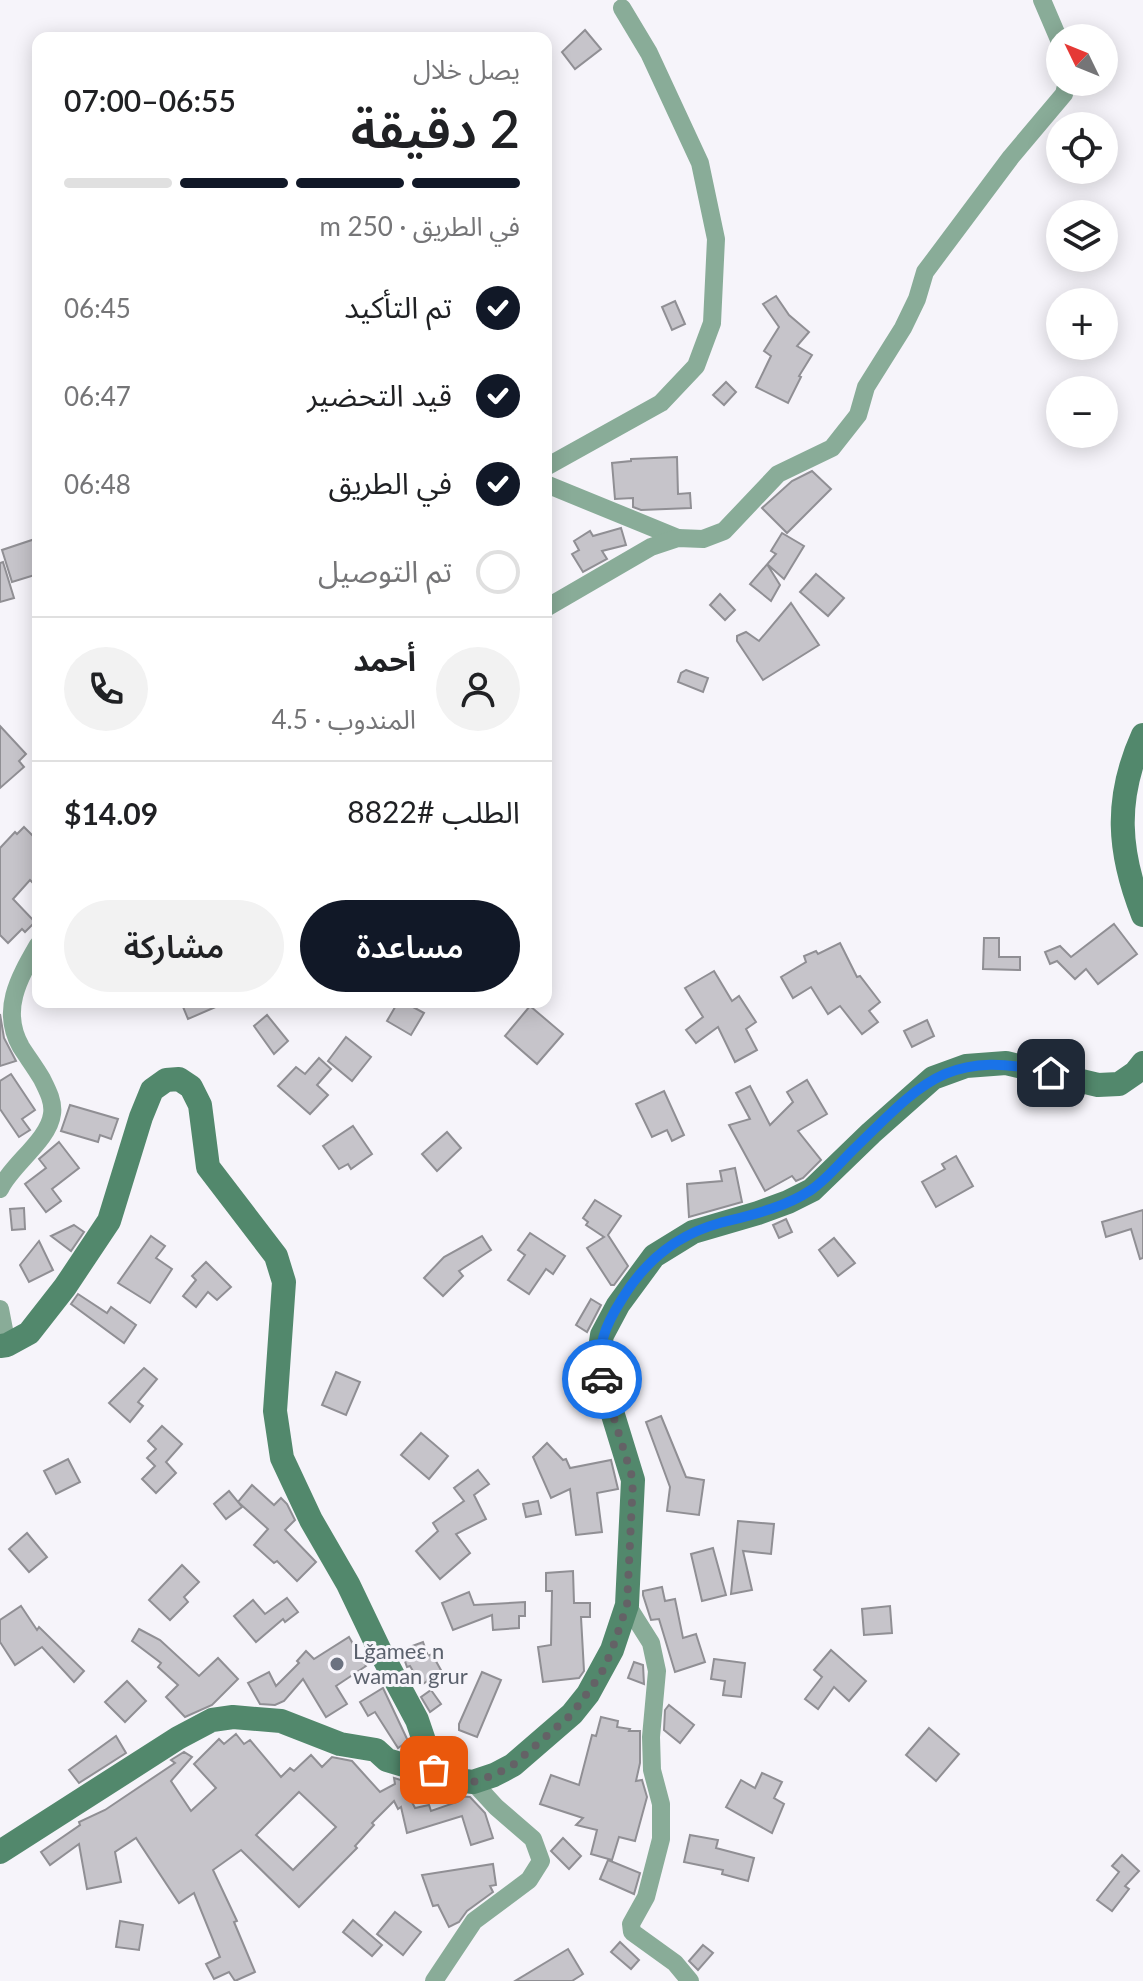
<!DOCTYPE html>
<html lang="ar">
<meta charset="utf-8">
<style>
:root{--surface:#fff;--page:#f2f2f2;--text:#202124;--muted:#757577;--line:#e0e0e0;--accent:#111827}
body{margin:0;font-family:Lato,"Noto Sans Arabic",sans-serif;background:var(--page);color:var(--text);direction:rtl;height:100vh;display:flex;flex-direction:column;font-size:30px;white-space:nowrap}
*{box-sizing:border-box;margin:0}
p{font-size:26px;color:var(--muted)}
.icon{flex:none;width:44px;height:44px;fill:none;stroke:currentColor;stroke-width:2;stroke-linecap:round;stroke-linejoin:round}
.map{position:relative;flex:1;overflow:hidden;direction:ltr}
.side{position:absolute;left:32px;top:32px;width:520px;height:976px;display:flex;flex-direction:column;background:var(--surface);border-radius:16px;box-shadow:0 4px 20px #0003;direction:rtl}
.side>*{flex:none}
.needle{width:52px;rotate:313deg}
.fabs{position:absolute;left:1046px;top:24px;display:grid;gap:16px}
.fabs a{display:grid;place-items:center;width:72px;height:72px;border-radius:50%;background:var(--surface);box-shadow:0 4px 20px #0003;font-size:40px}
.pin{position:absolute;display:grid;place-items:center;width:68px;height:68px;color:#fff;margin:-34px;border-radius:16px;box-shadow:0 4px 12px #0006}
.courier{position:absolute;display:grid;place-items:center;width:80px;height:80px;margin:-40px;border:6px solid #1a73e8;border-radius:50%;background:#fff;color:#222;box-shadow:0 2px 10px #0007}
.head em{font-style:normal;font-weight:600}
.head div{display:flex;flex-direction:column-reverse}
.head{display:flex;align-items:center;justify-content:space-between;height:136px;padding:0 32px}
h1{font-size:52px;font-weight:600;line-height:60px}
.bar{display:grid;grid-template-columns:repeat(4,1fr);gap:12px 8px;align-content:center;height:96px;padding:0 32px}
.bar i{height:10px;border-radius:6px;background:var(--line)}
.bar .current{background:var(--accent)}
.bar p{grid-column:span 4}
.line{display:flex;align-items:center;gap:20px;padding:0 32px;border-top:2px solid var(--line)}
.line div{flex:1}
.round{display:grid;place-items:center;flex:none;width:84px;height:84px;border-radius:42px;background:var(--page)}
ol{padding:0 32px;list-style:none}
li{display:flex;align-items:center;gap:24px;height:88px}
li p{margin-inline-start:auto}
li .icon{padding:8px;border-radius:50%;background:var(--accent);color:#fff;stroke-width:4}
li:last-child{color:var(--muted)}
li i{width:44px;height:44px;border:4px solid var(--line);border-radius:50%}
.button{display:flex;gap:16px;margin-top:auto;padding:16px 32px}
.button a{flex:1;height:92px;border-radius:48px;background:var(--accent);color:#fff;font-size:32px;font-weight:600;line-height:92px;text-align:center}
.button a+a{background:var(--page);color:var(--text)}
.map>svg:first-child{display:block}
</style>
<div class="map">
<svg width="1143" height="1981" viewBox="0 0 1143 1981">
<rect width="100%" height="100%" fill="#f6f4fa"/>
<g fill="#c6c4ca" stroke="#908f94" stroke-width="2" fill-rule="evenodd">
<polygon points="585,30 601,49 575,69 562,52"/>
<polygon points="776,296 789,315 809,332 797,346 812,355 799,376 801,377 788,403 756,387 771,356 764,351 779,327 763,304"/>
<polygon points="675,301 685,324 672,330 662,307"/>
<polygon points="726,382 736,392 724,405 713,395"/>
<polygon points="677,457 678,494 690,493 691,508 641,510 633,507 633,498 615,499 612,463 631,461 631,459"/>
<polygon points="812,471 831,489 787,533 762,508 792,481"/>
<polygon points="621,528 626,545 602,551 607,559 583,572 572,554 579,550 574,541 590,531 593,536"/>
<polygon points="782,533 804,546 784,579 767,564 780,585 771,601 750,584 776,554 771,551"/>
<polygon points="38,538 38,574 12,582 2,550"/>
<polygon points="3,562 14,598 0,602 0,563"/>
<polygon points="816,574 844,598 828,616 800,592"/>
<polygon points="720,594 735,610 725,620 710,605"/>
<polygon points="791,603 819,645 763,680 737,641 737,636 746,632 759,641"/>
<polygon points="686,670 708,678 703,692 678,682 681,673"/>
<polygon points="0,726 26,754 19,761 24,767 0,788"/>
<polygon points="24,827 38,841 38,888 30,880 13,899 35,922 25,932 22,929 8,943 0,935 0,848 15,832 17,834"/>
<polygon points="1114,924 1137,954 1098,984 1086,969 1075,979 1057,961 1050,964 1045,952 1060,946 1071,957"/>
<polygon points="984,938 999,938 999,957 1020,957 1020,970 983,969"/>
<polygon points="840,943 857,977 860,976 880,1002 869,1011 878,1022 862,1034 840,1006 828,1014 811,987 793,998 781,977 806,962 804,956 816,951 818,954"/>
<polygon points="714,971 732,1001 739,996 756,1022 746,1029 757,1050 735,1062 718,1027 696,1043 686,1030 703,1017 685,988"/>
<polygon points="181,1002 227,1002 188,1019"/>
<polygon points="398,1002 404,1002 424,1013 411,1035 387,1021"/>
<polygon points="530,1006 563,1034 537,1064 505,1036"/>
<polygon points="0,1014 4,1038 16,1061 0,1066"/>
<polygon points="267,1015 288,1041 274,1054 254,1026"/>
<polygon points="927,1020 934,1036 912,1047 904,1031"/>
<polygon points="346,1037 371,1057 352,1081 328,1061"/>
<polygon points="319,1058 331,1069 317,1085 328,1095 310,1114 278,1086 296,1067 305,1074"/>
<polygon points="11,1074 35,1110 22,1119 30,1130 19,1137 0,1109 0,1081"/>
<polygon points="807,1080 827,1114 798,1131 821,1160 803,1178 796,1181 792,1176 765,1191 729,1125 750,1119 736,1093 750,1086 770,1125 793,1102 787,1092"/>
<polygon points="664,1091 684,1135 672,1141 667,1130 652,1137 636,1104"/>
<polygon points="70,1105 118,1119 111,1139 100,1135 98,1142 61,1131"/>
<polygon points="353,1126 372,1154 351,1169 348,1164 339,1169 323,1146"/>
<polygon points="447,1132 461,1148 437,1171 422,1154"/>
<polygon points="59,1142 79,1168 52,1189 61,1201 46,1212 25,1184 46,1168 39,1159"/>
<polygon points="956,1156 973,1186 936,1207 922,1182 945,1169 942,1164"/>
<polygon points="735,1168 742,1202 689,1217 687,1184 722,1181 720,1171"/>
<polygon points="595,1200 621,1216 608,1235 628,1266 614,1285 611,1285 587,1248 604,1237 586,1225 588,1222 583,1218"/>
<polygon points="24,1208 25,1229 12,1230 10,1209"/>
<polygon points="1143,1210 1143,1258 1140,1259 1131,1229 1106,1237 1102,1222"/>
<polygon points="786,1219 792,1232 779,1238 773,1225"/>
<polygon points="74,1225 84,1232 71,1251 51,1236"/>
<polygon points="530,1233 565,1256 553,1274 546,1269 529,1294 508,1280 525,1255 518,1250"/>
<polygon points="151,1236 165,1246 156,1258 172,1269 150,1303 118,1283"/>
<polygon points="482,1236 491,1250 459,1271 463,1276 443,1296 424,1278 444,1257"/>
<polygon points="834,1238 855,1263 838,1276 819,1250"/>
<polygon points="39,1241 53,1270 29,1282 20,1265"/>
<polygon points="206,1262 231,1287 217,1300 208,1292 196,1307 183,1296 196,1280 192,1276"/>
<polygon points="78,1294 107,1313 111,1307 136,1325 124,1343 71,1304"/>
<polygon points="591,1299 601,1305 587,1332 576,1325"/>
<polygon points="144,1368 157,1379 138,1402 143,1406 130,1422 109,1403"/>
<polygon points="336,1372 360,1382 346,1415 322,1405"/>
<polygon points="661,1416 686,1477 704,1480 699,1515 667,1511 670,1487 646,1422"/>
<polygon points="162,1426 182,1444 166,1462 176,1473 156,1493 142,1479 155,1466 147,1458 156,1449 148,1441"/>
<polygon points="421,1433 448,1456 429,1479 401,1455"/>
<polygon points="547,1443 563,1460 566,1459 570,1468 611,1460 618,1489 597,1493 602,1532 576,1535 570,1489 551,1498 533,1457"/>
<polygon points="68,1459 80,1482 56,1494 44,1471"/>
<polygon points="478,1470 489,1484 474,1495 486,1519 456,1534 470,1553 440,1579 416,1551 438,1531 433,1523 464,1501 454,1488"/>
<polygon points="252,1485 274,1505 281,1498 287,1504 295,1520 285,1530 316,1562 297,1581 277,1561 274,1563 254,1545 268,1529 238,1502 242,1507 226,1519 214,1504 229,1491 238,1502"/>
<polygon points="538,1501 541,1514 526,1517 523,1504"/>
<polygon points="738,1521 774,1524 771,1554 743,1551 752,1590 731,1594"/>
<polygon points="27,1533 47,1557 29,1572 9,1549"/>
<polygon points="713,1548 726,1595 702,1601 691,1554"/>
<polygon points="182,1565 199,1582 184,1597 188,1602 170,1620 149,1600"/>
<polygon points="573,1571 574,1603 590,1603 590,1617 581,1617 584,1671 579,1678 543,1682 538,1647 551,1645 552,1591 546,1591 546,1573"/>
<polygon points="662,1587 665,1601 675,1599 683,1638 696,1634 705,1662 675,1672 659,1619 651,1620 643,1595 643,1591"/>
<polygon points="469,1592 474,1605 525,1602 525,1616 519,1616 519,1628 493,1630 492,1615 453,1630 442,1603"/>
<polygon points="287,1598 298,1612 285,1622 283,1619 256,1642 234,1616 253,1600 265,1614"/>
<polygon points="21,1606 37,1630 39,1627 84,1671 74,1682 42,1647 15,1665 0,1642 0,1620"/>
<polygon points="890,1606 892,1633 864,1635 862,1609"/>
<polygon points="139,1629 160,1640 199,1676 218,1658 238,1679 212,1705 185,1717 166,1697 178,1685 158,1667 161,1663 132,1641"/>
<polygon points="349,1637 366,1666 336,1686 347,1704 326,1717 303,1679 284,1701 275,1705 260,1704 248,1683 269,1672 276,1686 299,1663 297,1661 306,1651 314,1659"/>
<polygon points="423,1642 428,1656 432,1654 442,1672 421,1685 410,1666 407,1667 401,1650"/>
<polygon points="831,1650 866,1681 849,1701 834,1687 818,1709 805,1699 822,1677 814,1670"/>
<polygon points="714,1659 745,1663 741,1697 723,1695 725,1681 711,1679"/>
<polygon points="634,1662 643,1665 644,1684 628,1678"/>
<polygon points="482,1672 501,1680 477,1737 459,1730 459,1724"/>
<polygon points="127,1681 146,1701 125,1722 105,1702"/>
<polygon points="383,1688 408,1741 398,1748 375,1712 368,1716 360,1702"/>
<polygon points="431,1690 441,1704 430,1712 421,1697"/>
<polygon points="669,1705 694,1725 680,1743 664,1730 665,1710"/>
<polygon points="601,1717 618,1721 617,1727 630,1729 629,1731 640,1731 640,1763 636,1781 642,1780 647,1797 635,1841 619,1837 612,1860 591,1854 597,1830 576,1825 583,1818 540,1804 551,1775 579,1785 592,1735 596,1736"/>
<polygon points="929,1728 959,1754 936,1781 906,1755"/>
<path d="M 236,1734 L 244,1744 L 250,1740 L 281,1777 L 290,1768 L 294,1771 L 311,1755 L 322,1767 L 332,1757 L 352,1761 L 380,1792 L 395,1784 L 394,1778 L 401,1780 L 415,1808 L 429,1805 L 431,1811 L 457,1802 L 455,1796 L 470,1797 L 485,1813 L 493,1838 L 471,1845 L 462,1816 L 407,1833 L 401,1807 L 398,1809 L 394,1801 L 372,1823 L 374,1825 L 355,1846 L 357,1848 L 299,1907 L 241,1850 L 213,1870 L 237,1921 L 234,1922 L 255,1972 L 235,1981 L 229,1972 L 214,1979 L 206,1964 L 220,1957 L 194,1893 L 179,1903 L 136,1838 L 115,1852 L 121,1882 L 87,1889 L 79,1844 L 50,1865 L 41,1852 L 80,1825 L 79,1822 L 105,1810 L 175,1763 L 171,1760 L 184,1752 L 192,1757 L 171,1781 L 191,1811 L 216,1788 L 194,1764 L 219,1739 L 224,1744 ZM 299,1792 L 336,1827 L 293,1870 L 256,1835 Z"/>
<polygon points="116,1736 126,1753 79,1783 69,1770"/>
<polygon points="762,1773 782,1782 774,1798 784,1804 772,1833 726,1807 741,1780 755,1788"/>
<polygon points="690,1835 718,1840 716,1848 754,1858 748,1881 722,1874 723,1870 684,1862"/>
<polygon points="563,1838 581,1856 569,1869 551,1851"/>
<polygon points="1122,1855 1139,1871 1125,1886 1129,1889 1112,1911 1097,1900 1119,1872 1112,1866"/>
<polygon points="608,1860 640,1873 634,1894 600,1879"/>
<polygon points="493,1864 496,1885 490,1886 493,1892 467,1911 459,1922 449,1927 438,1905 433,1906 422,1875"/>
<polygon points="395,1912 421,1932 403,1955 377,1934"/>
<polygon points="353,1920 382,1945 372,1956 343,1932"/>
<polygon points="120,1921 143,1925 139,1950 116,1947"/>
<polygon points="620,1942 639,1960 631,1969 611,1952"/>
<polygon points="703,1945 713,1953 698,1970 689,1961"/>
<polygon points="568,1949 583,1974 572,1981 515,1981"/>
</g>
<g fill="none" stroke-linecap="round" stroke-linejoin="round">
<g stroke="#89ac98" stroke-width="18">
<polyline points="1042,0 1060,42"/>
<polyline points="546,467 661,403 696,366 712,323 716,239 700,163 649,53 622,8"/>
<polyline points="546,484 678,538"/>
<polyline points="546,608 651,547 678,538 703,539 724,531 778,474 832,448 858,415 866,387 903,328 917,299 925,272 1011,157 1064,94 1067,82"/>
<path d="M 0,1189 C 11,1165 49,1140 52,1114 C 54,1102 47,1089 42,1079 C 35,1067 28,1058 21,1047 C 0,1010 19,978 38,945"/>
<polyline points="0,1309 7,1345"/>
<polyline points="627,1605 651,1643 657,1671 651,1737 652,1770 661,1804 661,1839 646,1897 631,1924 632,1932 675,1963 690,1981"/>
<polyline points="434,1981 474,1921 529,1880 541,1861 533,1839 496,1807 473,1782"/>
</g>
<g stroke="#52886c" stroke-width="24">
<path d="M 1143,735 C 1114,799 1118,852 1143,915"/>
<polyline points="0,1346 7,1345 29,1333 65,1287 109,1221 141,1117 152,1090 166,1080 179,1079 191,1087 200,1105 208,1167 276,1256 284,1282 275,1411 282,1458 311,1520 348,1584 380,1651 417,1720 434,1770"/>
<polyline points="0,1852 178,1738 212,1720 233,1717 281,1721 340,1744 376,1750 387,1760 417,1769 434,1770 449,1779 473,1782 494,1775 513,1765 572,1714 588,1694 612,1650 627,1605 633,1480 602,1379 600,1348 602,1335 618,1305 654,1256 693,1232 758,1213 788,1202 812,1190 871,1133 933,1078 966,1066 1006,1063 1098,1085 1119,1084 1135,1073 1143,1063"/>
</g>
</g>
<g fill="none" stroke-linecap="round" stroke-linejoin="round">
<polyline stroke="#646266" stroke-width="8" stroke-dasharray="0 14.4" points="434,1770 449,1779 473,1782 494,1775 513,1765 572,1714 601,1674 612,1650 627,1605 633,1480 602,1379"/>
<path stroke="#1a73e8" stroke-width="10" d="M 602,1379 C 598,1344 603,1329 622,1299 C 645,1261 676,1235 720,1223 C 751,1215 784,1208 811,1190 C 826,1180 838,1165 851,1152 C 921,1084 947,1047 1051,1073"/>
</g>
<circle fill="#6b7280" stroke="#f6f4fa" stroke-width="3" cx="337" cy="1664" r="8"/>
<g text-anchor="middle" stroke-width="6" stroke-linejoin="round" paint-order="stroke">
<g font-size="22" fill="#5b616d" stroke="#f6f4fa" text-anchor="start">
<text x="353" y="1659">Lǧameε n<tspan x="353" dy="25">waman grur</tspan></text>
</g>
</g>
</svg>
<div class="fabs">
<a><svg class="needle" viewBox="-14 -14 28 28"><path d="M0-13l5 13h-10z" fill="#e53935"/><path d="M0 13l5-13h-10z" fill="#757577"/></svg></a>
<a><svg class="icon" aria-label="locate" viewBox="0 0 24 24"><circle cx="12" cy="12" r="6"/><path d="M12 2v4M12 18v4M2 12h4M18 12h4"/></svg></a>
<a><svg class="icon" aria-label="layers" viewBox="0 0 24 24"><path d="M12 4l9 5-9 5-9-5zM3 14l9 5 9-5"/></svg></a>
<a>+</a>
<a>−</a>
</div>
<div class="pin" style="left:434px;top:1770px;background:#ea580c"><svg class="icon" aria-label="bag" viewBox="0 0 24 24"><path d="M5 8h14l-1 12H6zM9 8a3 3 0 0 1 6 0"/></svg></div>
<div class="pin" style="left:1051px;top:1073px;background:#1f2937"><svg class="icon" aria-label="home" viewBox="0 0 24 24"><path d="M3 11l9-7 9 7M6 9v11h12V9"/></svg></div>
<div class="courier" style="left:602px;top:1379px"><svg class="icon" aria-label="car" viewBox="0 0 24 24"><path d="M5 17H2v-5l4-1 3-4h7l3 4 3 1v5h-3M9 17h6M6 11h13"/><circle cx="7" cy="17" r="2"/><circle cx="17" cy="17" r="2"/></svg></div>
<section class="side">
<div class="head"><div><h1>2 دقيقة</h1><p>يصل خلال</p></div><em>06:55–07:00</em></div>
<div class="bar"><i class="current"></i><i class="current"></i><i class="current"></i><i></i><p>في الطريق · 250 m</p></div>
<ol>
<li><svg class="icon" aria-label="check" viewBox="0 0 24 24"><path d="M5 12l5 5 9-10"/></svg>تم التأكيد<p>06:45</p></li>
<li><svg class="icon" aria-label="check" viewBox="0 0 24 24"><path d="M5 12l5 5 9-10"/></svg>قيد التحضير<p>06:47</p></li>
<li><svg class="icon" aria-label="check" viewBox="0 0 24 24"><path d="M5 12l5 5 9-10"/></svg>في الطريق<p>06:48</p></li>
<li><i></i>تم التوصيل</li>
</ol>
<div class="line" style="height:144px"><a class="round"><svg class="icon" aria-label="person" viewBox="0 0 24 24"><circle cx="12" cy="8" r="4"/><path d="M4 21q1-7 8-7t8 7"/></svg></a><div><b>أحمد</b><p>المندوب · 4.5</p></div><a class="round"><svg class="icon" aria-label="phone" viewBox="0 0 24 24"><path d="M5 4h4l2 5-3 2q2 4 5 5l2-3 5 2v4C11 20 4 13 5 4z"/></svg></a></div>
<div class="line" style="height:104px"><div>الطلب #8822</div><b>$14.09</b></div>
<div class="button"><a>مساعدة</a><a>مشاركة</a></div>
</section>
</div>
